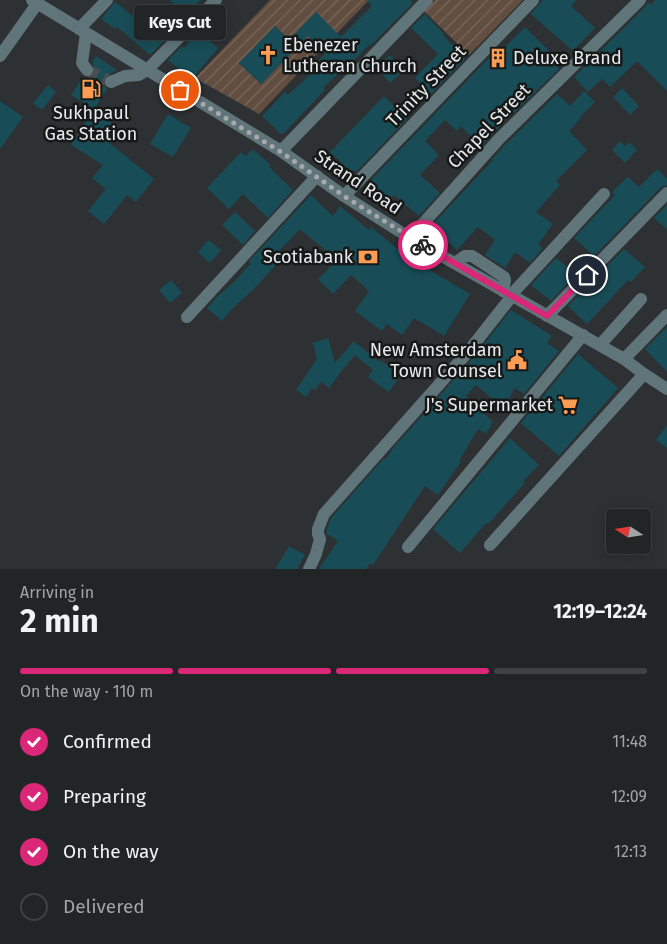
<!DOCTYPE html>
<meta charset="utf-8">
<style>
:root{--surface:#222526;--page:#2e3132;--text:#f1f3f6;--muted:#a2a5a7;--line:#3f4243;--accent:#db2777}
body{margin:0;font-family:"Fira Sans",sans-serif;background:var(--page);color:var(--text);height:100vh;display:flex;flex-direction:column;font-size:19px;white-space:nowrap}
*{box-sizing:border-box;margin:0}
p{font-size:16px;color:var(--muted)}
.icon{flex:none;width:28px;height:28px;fill:none;stroke:currentColor;stroke-width:2;stroke-linecap:round;stroke-linejoin:round}
.map{position:relative;height:569px;overflow:hidden}
.sheet{display:flex;flex-direction:column;background:var(--surface);flex:1}
.sheet>*{flex:none}
.needle{width:32px;rotate:282deg}
.controls{position:absolute;left:606px;top:509px;display:grid;gap:10px}
.controls a{display:grid;place-items:center;width:45px;height:45px;border-radius:5px;background:var(--surface);box-shadow:0 2px 12px #0003,0 0 0 1px var(--line);font-size:25px}
.pin{position:absolute;display:grid;place-items:center;width:42px;height:42px;color:#fff;margin:-21px;border:2px solid #fff;border-radius:50%;box-shadow:0 1px 5px #0007}
.courier{position:absolute;display:grid;place-items:center;width:50px;height:50px;margin:-25px;border:4px solid #db2777;border-radius:50%;background:#fff;color:#222;box-shadow:0 1px 6px #0007}
.bubble{position:absolute;height:35px;border-radius:5px;background:var(--surface);box-shadow:0 2px 12px #0003,0 0 0 1px var(--line);font-size:16px;font-weight:700;line-height:35px;text-align:center}
.head em{font-style:normal;font-weight:700}
.head div{display:flex;flex-direction:column-reverse}
.head{display:flex;align-items:center;justify-content:space-between;height:85px;padding:0 20px}
h1{font-size:32px;font-weight:700;line-height:38px}
.bar{display:grid;grid-template-columns:repeat(4,1fr);gap:8px 5px;align-content:center;height:60px;padding:0 20px}
.bar i{height:6px;border-radius:4px;background:var(--line)}
.bar .on{background:var(--accent)}
.bar p{grid-column:span 4}
ol{padding:0 20px;list-style:none}
li{display:flex;align-items:center;gap:15px;height:55px}
li p{margin-inline-start:auto}
li .icon{padding:5px;border-radius:50%;background:var(--accent);color:#fff;stroke-width:4}
li:last-child{color:var(--muted)}
li i{width:28px;height:28px;border:2px solid var(--line);border-radius:50%}
.map>svg:first-child{display:block}
</style>
<div class="map">
<svg width="667" height="569" viewBox="0 0 667 569">
<defs>
<pattern id="garden-furrows" width="10" height="10" patternUnits="userSpaceOnUse" patternTransform="scale(1.25)"><rect width="10" height="10" fill="#624e40"/><path d="M-1 1l2-2M0 10L10 0M9 11l2-2" fill="none" stroke="#78685c"/></pattern>
</defs>
<rect width="100%" height="100%" fill="#2d3133"/>
<g fill="url(#garden-furrows)" fill-rule="evenodd">
<path d="M 270,0 L 369,0 L 259,114 L 195,78 ZM 275,26 L 297,47 L 261,84 L 239,63 Z"/>
<polygon points="435,0 523,0 469,55 424,11"/>
</g>
<g fill="#184d57">
<polygon points="170,0 201,0 185,15"/>
<polygon points="367,0 410,0 413,3 370,46 369,45 353,61 352,60 323,88 325,90 282,135 262,116 285,92 288,95 315,70 312,67 325,54 308,36 261,84 239,63 275,26 289,40 316,12 341,37 372,6"/>
<polygon points="543,0 577,0 571,6 595,28 573,51 531,14"/>
<polygon points="655,0 667,0 667,91 637,61 610,87 602,79 588,92 574,77 646,6 648,2 651,5"/>
<polygon points="115,2 142,23 146,17 169,36 150,55 117,27 115,29 101,19"/>
<polygon points="425,14 444,34 443,35 465,59 431,94 415,78 438,54 411,28"/>
<polygon points="525,27 561,63 558,68 559,69 493,133 481,147 461,126 457,131 445,120 425,141 439,155 420,175 440,193 419,216 394,195 389,201 368,183 486,61 499,49 501,51"/>
<polygon points="198,31 218,48 192,79 168,60 182,46 184,48"/>
<polygon points="390,55 404,71 390,83 376,67"/>
<polygon points="96,56 117,70 108,75 104,78 103,85 107,89 94,109 71,95 83,77 88,78 94,74 95,69 92,62"/>
<polygon points="48,85 56,92 42,110 33,103"/>
<polygon points="622,88 639,106 630,115 613,97"/>
<polygon points="584,91 595,102 580,117 581,118 569,131 587,150 556,181 560,185 536,212 553,224 538,244 543,248 530,263 515,252 505,268 485,255 495,240 478,227 457,250 431,226 493,160 492,159 505,145 557,94 570,106"/>
<polygon points="384,96 407,119 356,172 354,170 351,172 330,152"/>
<polygon points="0,101 23,117 0,149"/>
<polygon points="92,111 112,123 103,138 154,179 136,202 127,195 104,224 88,211 106,189 92,178 103,165 71,145"/>
<polygon points="168,114 191,128 173,157 150,144"/>
<polygon points="620,141 625,146 629,142 637,150 625,163 612,150"/>
<polygon points="253,149 271,165 269,167 293,190 268,218 243,194 229,209 207,188 241,152 245,156"/>
<polygon points="657,169 667,179 667,185 661,187 594,256 574,238 615,195 612,192 628,177 639,187"/>
<polygon points="311,195 333,216 340,206 369,230 371,227 399,250 400,248 428,269 470,294 444,336 414,318 402,335 387,324 382,331 355,311 369,291 351,275 333,294 318,279 337,260 300,229 280,250 285,255 252,291 233,308 222,321 207,308 218,296 236,280 251,263 249,261"/>
<polygon points="667,205 667,229 654,218"/>
<polygon points="235,212 255,231 243,245 222,225"/>
<polygon points="208,240 221,250 210,263 198,252"/>
<polygon points="624,249 645,267 631,282 628,280 587,324 568,306"/>
<polygon points="556,258 576,274 551,301 531,285"/>
<polygon points="171,280 182,293 170,303 159,290"/>
<polygon points="511,310 552,336 547,343 559,351 524,394 515,388 503,408 476,385 466,396 493,422 486,434 478,429 459,461 461,462 438,495 425,486 373,565 370,563 366,569 319,569 338,541 327,534 326,532 331,518 384,458 386,459 394,447 428,409 430,410 439,396 473,358"/>
<polygon points="667,327 667,372 645,349"/>
<polygon points="328,338 335,363 354,341 379,362 380,360 401,374 389,392 368,377 373,370 355,355 340,373 329,388 321,382 315,390 312,388 306,397 296,390 317,359 313,343"/>
<polygon points="578,354 618,388 559,456 521,423"/>
<polygon points="667,425 667,448 656,440"/>
<polygon points="510,438 539,465 523,481 525,483 488,524 486,523 460,553 433,529"/>
<polygon points="289,546 305,555 297,569 275,569"/>
</g>
<g fill="none" stroke-linecap="round" stroke-linejoin="round">
<polyline stroke="#494d4f" stroke-width="12" stroke-dasharray="12 6" stroke-linecap="butt" points="87,70 111,82"/>
<g stroke="#60757a" stroke-width="12">
<polyline points="32,0 281,151 344,196 410,238 624,359 644,374 667,389"/>
<polyline points="79,29 107,0"/>
<polyline points="86,33 82,63 87,70"/>
<polyline points="0,56 37,4"/>
<polyline points="111,82 125,76 139,75 147,70 216,0"/>
<polyline points="281,151 427,0"/>
<polyline points="344,196 533,0"/>
<polyline points="410,238 499,139 640,0"/>
<polyline points="455,263 465,256 472,256 504,277 505,280 503,291"/>
<polyline points="511,295 604,194"/>
<polyline points="547,316 667,193"/>
<polyline points="187,317 317,176"/>
<polyline points="600,345 641,299"/>
<polyline points="624,359 667,315"/>
<polyline points="490,545 644,374"/>
<polyline points="408,547 583,335"/>
<polyline points="309,569 316,554 320,539 318,534 318,529 324,514 467,353 512,296"/>
</g>
</g>
<g fill="none" stroke-linecap="round" stroke-linejoin="round">
<polyline stroke="#a7aaab" stroke-width="5" stroke-dasharray="0 9" points="180,90 281,152 344,196 423,245"/>
<polyline stroke="#db2777" stroke-width="6" points="423,245 547,316 587,275"/>
</g>
<defs>
<symbol id="church-bare" viewBox="-9 -9 18 18"><path d="M-1.2-6h2.4v3.5h3.3v2.4h-3.3V6h-2.4V-.1h-3.3v-2.4h3.3Z" fill="#fc9d53" stroke="#171919" stroke-width="2.5" paint-order="stroke"/></symbol>
<symbol id="building-bare" viewBox="-9 -9 18 18"><path d="M-4-6H4V6H1V3H-1V6H-4ZM-2.5-4.3h1.7v1.8h-1.7ZM.8-4.3h1.7v1.8H.8ZM-2.5-1h1.7V.8h-1.7ZM.8-1h1.7V.8H.8Z" fill="#fc9d53" stroke="#171919" stroke-width="2.5" paint-order="stroke"/></symbol>
<symbol id="fuel-bare" viewBox="-9 -9 18 18"><path d="M-5.5-6h7V0h2V4h1.3V-2.5L3-4.5l.8-.8L6-3V5H2.5V1h-1V6h-7ZM-4.2-4.7v3.2H.2V-4.7Z" fill="#fc9d53" stroke="#171919" stroke-width="2.5" paint-order="stroke"/></symbol>
<symbol id="bank-bare" viewBox="-9 -9 18 18"><path d="M-6-4H6V4H-6ZM0-2.3a2.3 2.3 0 1 0 0 4.6a2.3 2.3 0 1 0 0-4.6Z" fill="#fc9d53" stroke="#171919" stroke-width="2.5" paint-order="stroke"/></symbol>
<symbol id="civic-bare" viewBox="-9 -9 18 18"><path d="M-.6-6.5H3V-4.5H.6V-3L4-1V1h2V6H-6V1h2V-1L-.6-3ZM-1.2 2.5V6h2.4V2.5Z" fill="#fc9d53" stroke="#171919" stroke-width="2.5" paint-order="stroke"/></symbol>
<symbol id="supermarket-bare" viewBox="-9 -9 18 18"><path d="M-6-5.5h2.5l.6 2H6L4.5 2H-2.5L-4.4-4H-6ZM-1.5 3.2a1.3 1.3 0 1 0 .1 0ZM3 3.2a1.3 1.3 0 1 0 .1 0Z" fill="#fc9d53" stroke="#171919" stroke-width="2.5" paint-order="stroke"/></symbol>
</defs>
<g fill-rule="evenodd">
<use href="#church-bare" x="254" y="41" width="28" height="28"/>
<use href="#building-bare" x="484" y="44" width="28" height="28"/>
<use href="#fuel-bare" x="77" y="75" width="28" height="28"/>
<use href="#bank-bare" x="354" y="243" width="28" height="28"/>
<use href="#civic-bare" x="503" y="346" width="28" height="28"/>
<use href="#supermarket-bare" x="554" y="391" width="28" height="28"/>
</g>
<g text-anchor="middle" stroke-width="5" stroke-linejoin="round" paint-order="stroke">
<g font-size="18" fill="#e8ebec" stroke="#171919" text-anchor="end">
<text x="283" y="51" text-anchor="start">Ebenezer<tspan x="283" dy="21">Lutheran Church</tspan></text>
<text x="513" y="64" text-anchor="start">Deluxe Brand</text>
<text x="91" y="119" text-anchor="middle">Sukhpaul<tspan x="91" dy="21">Gas Station</tspan></text>
<text x="353" y="263">Scotiabank</text>
<text x="502" y="356">New Amsterdam<tspan x="502" dy="21">Town Counsel</tspan></text>
<text x="553" y="411">J's Supermarket</text>
</g>
<g font-size="18" fill="#e8ebec" stroke="#171919">
<text transform="translate(426 86) rotate(-46)" y="6">Trinity Street</text>
<text transform="translate(489 126) rotate(-46)" y="6">Chapel Street</text>
<text transform="translate(358 182) rotate(34)" y="6">Strand Road</text>
</g>
</g>
</svg>
<div class="controls">
<a><svg class="needle" viewBox="-14 -14 28 28"><path d="M0-13l5 13h-10z" fill="#e53935"/><path d="M0 13l5-13h-10z" fill="#a2a5a7"/></svg></a>
</div>
<div class="pin" style="left:180px;top:90px;background:#ea580c"><svg class="icon" aria-label="bag" viewBox="0 0 24 24"><path d="M5 8h14l-1 12H6zM9 8a3 3 0 0 1 6 0"/></svg></div>
<div class="pin" style="left:587px;top:275px;background:#1f2937"><svg class="icon" aria-label="home" viewBox="0 0 24 24"><path d="M3 11l9-7 9 7M6 9v11h12V9"/></svg></div>
<div class="courier" style="left:423px;top:245px"><svg class="icon" aria-label="bike" viewBox="0 0 24 24"><circle cx="6" cy="16" r="4"/><circle cx="18" cy="16" r="4"/><path d="M6 16l4-8h5l3 8M10 8l3 8H6M13 5h3"/></svg></div>
<div class="bubble" style="left:134px;top:5px;width:92px">Keys Cut</div>
</div>
<section class="sheet">
<div class="head"><div><h1>2 min</h1><p>Arriving in</p></div><em>12:19–12:24</em></div>
<div class="bar"><i class="on"></i><i class="on"></i><i class="on"></i><i></i><p>On the way · 110 m</p></div>
<ol>
<li><svg class="icon" aria-label="check" viewBox="0 0 24 24"><path d="M5 12l5 5 9-10"/></svg>Confirmed<p>11:48</p></li>
<li><svg class="icon" aria-label="check" viewBox="0 0 24 24"><path d="M5 12l5 5 9-10"/></svg>Preparing<p>12:09</p></li>
<li><svg class="icon" aria-label="check" viewBox="0 0 24 24"><path d="M5 12l5 5 9-10"/></svg>On the way<p>12:13</p></li>
<li><i></i>Delivered</li>
</ol>
</section>
